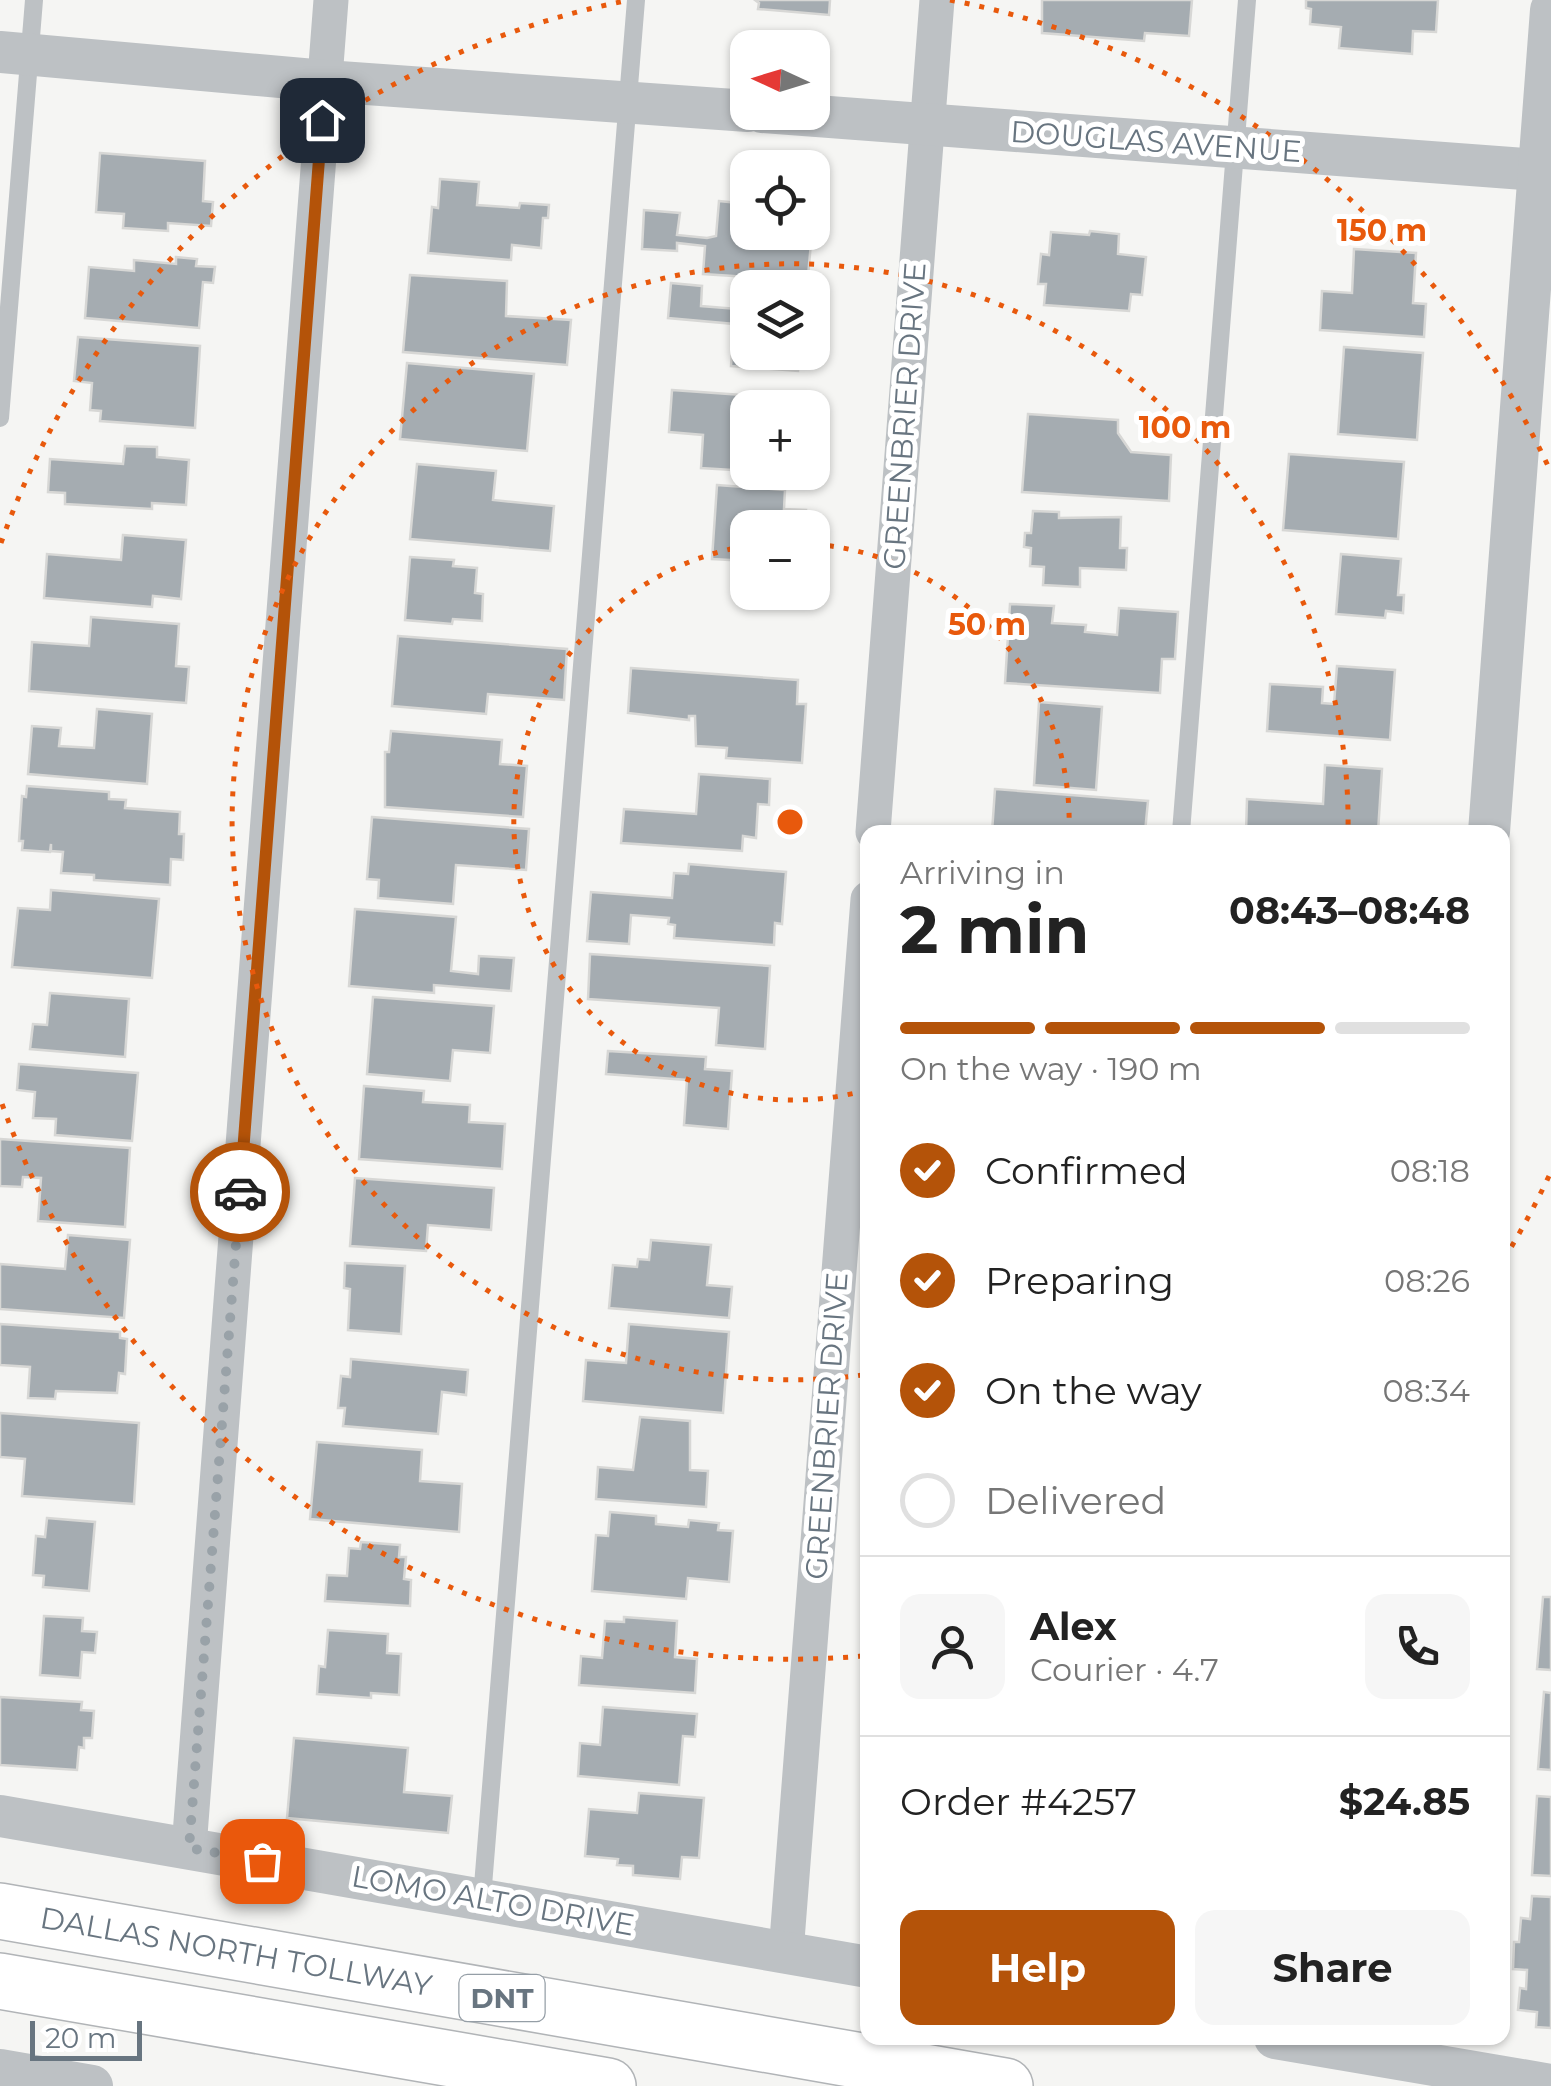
<!DOCTYPE html>
<meta charset="utf-8">
<style>
:root{--surface:#fff;--page:#f6f6f6;--text:#222;--muted:#767676;--line:#e0e0e0;--accent:#b45309}
body{margin:0;font-family:Montserrat,sans-serif;background:var(--page);color:var(--text);height:100vh;display:flex;flex-direction:column;font-size:38px;white-space:nowrap}
*{box-sizing:border-box;margin:0}
p{font-size:32px;color:var(--muted)}
.icon{flex:none;width:55px;height:55px;fill:none;stroke:currentColor;stroke-width:2;stroke-linecap:round;stroke-linejoin:round}
.map{position:relative;flex:1;overflow:hidden}
.panel{position:absolute;left:860px;top:825px;width:650px;height:1220px;display:flex;flex-direction:column;background:var(--surface);border-radius:20px;box-shadow:0 2px 8px #0004}
.panel>*{flex:none}
.needle{width:65px;rotate:274deg}
.buttons{position:absolute;left:730px;top:30px;display:grid;gap:20px}
.buttons a{display:grid;place-items:center;width:100px;height:100px;border-radius:20px;background:var(--surface);box-shadow:0 2px 8px #0004;font-size:50px}
.scale{position:absolute;left:30px;bottom:25px;width:112px;box-sizing:border-box;padding-left:10px;border:5px solid #687580;border-top:0;font-size:28px;line-height:35px;white-space:nowrap;color:#687580;-webkit-text-stroke:8px #fff;paint-order:stroke}
.pin{position:absolute;display:grid;place-items:center;width:85px;height:85px;color:#fff;margin:-42px;border-radius:20px;box-shadow:0 5px 15px #0006}
.courier{position:absolute;display:grid;place-items:center;width:100px;height:100px;margin:-50px;border:8px solid #b45309;border-radius:50%;background:#fff;color:#222;box-shadow:0 2px 12px #0007}
.summary em{font-style:normal;font-weight:700}
.summary div{display:flex;flex-direction:column-reverse}
.summary{display:flex;align-items:center;justify-content:space-between;height:170px;padding:0 40px}
h1{font-size:65px;font-weight:700;line-height:75px}
.bar{display:grid;grid-template-columns:repeat(4,1fr);gap:15px 10px;align-content:center;height:120px;padding:0 40px}
.bar i{height:12px;border-radius:8px;background:var(--line)}
.bar .current{background:var(--accent)}
.bar p{grid-column:span 4}
.line{display:flex;align-items:center;gap:25px;padding:0 40px;border-top:2px solid var(--line)}
.line div{flex:1}
.round{display:grid;place-items:center;flex:none;width:105px;height:105px;border-radius:20px;background:var(--page)}
ol{padding:0 40px;list-style:none}
li{display:flex;align-items:center;gap:30px;height:110px}
li p{margin-inline-start:auto}
li .icon{padding:10px;border-radius:50%;background:var(--accent);color:#fff;stroke-width:4}
li:last-child{color:var(--muted)}
li i{width:55px;height:55px;border:5px solid var(--line);border-radius:50%}
.cta{display:flex;gap:20px;margin-top:auto;padding:20px 40px}
.cta a{flex:1;height:115px;border-radius:20px;background:var(--accent);color:#fff;font-size:40px;font-weight:700;line-height:115px;text-align:center}
.cta a+a{background:var(--page);color:var(--text)}
.map>svg:first-child{display:block}
</style>
<div class="map">
<svg width="1551" height="2086" viewBox="0 0 1551 2086">
<rect width="100%" height="100%" fill="#f5f5f3"/>
<g fill="#a5acb1" stroke="#d7d7d5" stroke-width="2.5">
<polygon points="755,0 830,0 829,15 758,9 759,3"/>
<polygon points="1042,0 1192,0 1189,36 1145,33 1144,41 1042,33"/>
<polygon points="1306,0 1438,0 1436,32 1413,31 1412,54 1339,48 1341,27 1310,24 1311,9 1306,8"/>
<polygon points="100,153 205,161 203,201 213,202 211,226 168,223 168,231 123,228 124,214 96,212"/>
<polygon points="440,179 479,182 477,205 519,208 520,203 549,205 548,218 543,218 541,248 512,245 511,260 428,253 432,207 438,208"/>
<polygon points="719,201 748,204 748,232 812,232 808,276 794,275 794,280 703,274 705,246 677,243 677,251 642,249 644,210 680,213 677,235 707,238 716,236"/>
<polygon points="1090,231 1119,234 1118,254 1146,257 1142,295 1131,294 1129,311 1044,305 1046,284 1038,284 1041,254 1049,255 1051,232 1089,235"/>
<polygon points="1354,249 1416,253 1413,303 1426,304 1424,337 1320,330 1322,291 1352,293"/>
<polygon points="176,257 197,259 196,266 215,267 213,283 203,282 199,328 85,318 89,267 134,271 134,260 176,264"/>
<polygon points="410,275 507,281 506,316 571,320 567,365 403,352"/>
<polygon points="671,283 702,286 701,306 737,309 738,296 748,297 748,352 799,352 798,371 731,366 734,324 668,318"/>
<polygon points="78,337 200,346 195,428 100,421 101,411 90,410 92,383 74,381"/>
<polygon points="1344,347 1423,353 1417,440 1338,434"/>
<polygon points="407,363 534,374 527,451 400,439"/>
<polygon points="672,390 825,401 819,476 766,472 812,472 812,408 748,408 748,471 701,468 703,435 669,432"/>
<polygon points="1028,414 1118,420 1118,433 1131,452 1171,455 1169,501 1022,492"/>
<polygon points="125,446 157,447 157,457 189,460 186,505 152,503 152,509 65,504 65,493 48,492 50,459 123,464"/>
<polygon points="1289,454 1404,462 1398,539 1283,530"/>
<polygon points="417,464 496,471 493,500 554,506 550,551 410,539"/>
<polygon points="717,485 785,490 784,509 806,510 805,528 748,528 748,561 712,559"/>
<polygon points="1033,511 1059,512 1059,518 1121,517 1120,548 1127,548 1126,570 1080,568 1080,587 1043,585 1044,567 1030,566 1031,548 1024,547 1025,533 1031,533"/>
<polygon points="812,530 821,531 819,566 812,566"/>
<polygon points="123,535 186,540 181,599 153,596 152,607 44,598 47,554 121,560"/>
<polygon points="1341,554 1401,559 1398,595 1404,595 1403,613 1386,611 1385,618 1336,614"/>
<polygon points="410,557 454,560 453,566 477,568 475,593 483,594 482,621 453,619 452,624 405,620"/>
<polygon points="1010,604 1054,606 1052,623 1086,625 1085,632 1117,635 1119,608 1178,612 1175,659 1162,659 1160,693 1005,683"/>
<polygon points="91,617 179,624 176,666 189,667 186,703 29,691 32,642 89,646"/>
<polygon points="398,636 567,649 564,700 488,694 486,714 392,706"/>
<polygon points="1337,666 1395,670 1390,740 1267,731 1270,684 1323,687 1322,703 1334,704"/>
<polygon points="631,668 798,680 797,704 806,704 802,763 726,758 727,748 696,746 695,716 689,716 689,720 628,713"/>
<polygon points="1039,702 1102,707 1096,790 1034,785"/>
<polygon points="97,709 152,714 147,784 28,774 32,726 61,728 59,746 94,748"/>
<polygon points="391,731 502,740 500,764 527,766 523,817 385,807 385,752 389,752"/>
<polygon points="1325,765 1382,769 1378,832 1246,832 1247,799 1323,804"/>
<polygon points="699,774 770,779 769,805 758,804 756,838 743,836 742,851 621,843 624,809 696,814"/>
<polygon points="27,786 109,792 109,799 126,800 125,808 180,812 179,834 184,834 183,860 171,859 170,885 94,880 94,875 61,873 63,852 51,851 51,844 50,852 22,850 23,841 19,841 22,796 26,797"/>
<polygon points="995,789 1148,801 1145,832 992,832"/>
<polygon points="372,817 529,829 526,870 456,865 453,904 378,898 379,880 367,879"/>
<polygon points="689,864 786,872 782,924 775,923 774,945 674,938 675,925 668,924 669,918 631,915 629,944 587,941 591,892 672,898 674,873 688,874"/>
<polygon points="51,890 159,899 152,978 12,967 18,908 50,910"/>
<polygon points="355,909 456,917 451,971 478,974 479,956 514,958 511,991 434,985 434,993 349,986"/>
<polygon points="590,954 770,966 765,1049 716,1045 719,1008 588,999"/>
<polygon points="50,993 129,999 125,1057 30,1049 33,1024 47,1025"/>
<polygon points="373,997 494,1006 490,1053 453,1050 450,1081 367,1074"/>
<polygon points="608,1051 706,1057 705,1069 732,1071 728,1129 684,1125 687,1080 606,1074"/>
<polygon points="19,1064 138,1073 132,1141 55,1135 56,1119 33,1118 35,1092 17,1090"/>
<polygon points="364,1086 424,1091 423,1102 470,1105 469,1122 505,1124 502,1169 359,1159"/>
<polygon points="0,1139 130,1148 125,1227 38,1221 41,1178 23,1177 22,1187 0,1186"/>
<polygon points="355,1178 494,1188 491,1230 428,1225 426,1251 350,1246"/>
<polygon points="68,1235 130,1240 124,1318 0,1309 0,1264 65,1269"/>
<polygon points="651,1240 711,1245 707,1285 732,1287 729,1318 609,1308 613,1265 637,1267 638,1259 649,1260"/>
<polygon points="345,1263 405,1266 401,1334 348,1330 350,1289 344,1288"/>
<polygon points="0,1324 120,1332 120,1338 127,1339 125,1374 119,1373 117,1393 56,1391 55,1399 28,1398 30,1367 0,1365"/>
<polygon points="629,1324 729,1332 723,1413 583,1401 586,1360 626,1363"/>
<polygon points="351,1359 468,1370 466,1395 442,1392 438,1434 343,1426 345,1408 338,1408 341,1376 350,1377"/>
<polygon points="0,1413 139,1423 134,1504 22,1496 25,1459 0,1457"/>
<polygon points="640,1417 690,1421 690,1470 708,1471 706,1507 596,1499 598,1467 633,1470"/>
<polygon points="317,1442 422,1450 420,1481 462,1484 459,1532 310,1519"/>
<polygon points="610,1512 656,1516 656,1524 688,1527 689,1520 719,1523 718,1530 733,1531 729,1582 688,1578 686,1599 592,1591 596,1535 608,1536"/>
<polygon points="47,1518 95,1522 89,1591 43,1587 44,1576 33,1575 36,1536 45,1537"/>
<polygon points="361,1542 400,1545 399,1557 406,1557 404,1579 411,1580 410,1606 325,1601 327,1575 347,1576 349,1548 360,1549"/>
<polygon points="1543,1597 1551,1597 1551,1670 1537,1669"/>
<polygon points="44,1616 83,1618 82,1631 97,1632 95,1653 82,1652 80,1678 40,1675"/>
<polygon points="624,1617 677,1621 675,1657 697,1659 695,1693 579,1685 581,1656 602,1658 605,1621 624,1622"/>
<polygon points="328,1630 388,1634 387,1653 401,1654 399,1695 371,1693 371,1698 317,1694 319,1666 325,1667"/>
<polygon points="1544,1692 1551,1693 1551,1770 1538,1769"/>
<polygon points="0,1697 82,1702 81,1710 94,1711 92,1738 84,1738 84,1748 79,1747 77,1770 0,1765"/>
<polygon points="603,1707 697,1714 695,1737 683,1736 679,1785 578,1776 580,1743 600,1745"/>
<polygon points="294,1738 408,1748 404,1792 452,1796 448,1833 287,1818"/>
<polygon points="639,1793 704,1798 699,1858 682,1857 680,1879 633,1875 633,1866 617,1865 618,1859 585,1856 589,1809 637,1813"/>
<polygon points="1537,1796 1551,1797 1551,1876 1532,1875"/>
<polygon points="1532,1896 1551,1897 1551,2028 1536,2027 1537,2012 1518,2010 1520,1988 1526,1989 1527,1970 1513,1969 1514,1942 1519,1942 1521,1918 1530,1919"/>
</g>
<g fill="none" stroke-linecap="round" stroke-linejoin="round">
<defs>
<g id="motorway">
<polyline points="0,1911 1005,2086"/>
<polyline points="0,1981 608,2086"/>
</g>
</defs>
<use href="#motorway" stroke="#b1b4b7" stroke-width="58"/>
<g stroke="#bdc1c4" stroke-width="18">
<polyline points="0,418 34,0"/>
<polyline points="1181,832 1247,0"/>
<polyline points="482,1898 636,0"/>
</g>
<g stroke="#bdc1c4" stroke-width="35">
<polyline points="873,832 937,0"/>
<polyline points="189,1848 331,0"/>
<polyline points="786,1953 868,899"/>
</g>
<g stroke="#bdc1c4" stroke-width="42">
<polyline points="0,52 325,81 748,111"/>
<polyline points="762,112 1551,171"/>
<polyline points="1489,832 1551,10"/>
<polyline points="0,1816 868,1967"/>
<polyline points="1275,2038 1551,2085"/>
<polyline points="0,2070 92,2086"/>
</g>
<use href="#motorway" stroke="#fff" stroke-width="55"/>
</g>
<g fill="none" stroke-linecap="round" stroke-linejoin="round">
<polyline stroke="#99a2a8" stroke-width="10" stroke-dasharray="0 18" points="240,1192 189,1848 262,1861"/>
<polyline stroke="#b45309" stroke-width="12" points="240,1192 322,120"/>
</g>
<g fill="none" stroke="#e8590c" stroke-width="5" stroke-dasharray="5 10">
<path d="M867 1090A279 279 0 1 1 746 546M814 544A279 279 0 0 1 1069 832"/>
<path d="M863 1375A558 558 0 1 1 1348 832"/>
<path d="M1549 1176A837 837 0 0 1 1504 1259M863 1656A837 837 0 0 1 1 1101M1 543A837 837 0 0 1 630 0M950 0A837 837 0 0 1 1549 468"/>
</g>
<g text-anchor="middle" stroke-width="10" stroke-linejoin="round" paint-order="stroke">
<rect fill="#fff" stroke="#959ea6" stroke-width="2.5" x="459.5" y="1975" width="85" height="46" rx="8"/>
<g font-size="28" font-weight="bold" fill="#687580">
<text x="502" y="2008">DNT</text>
</g>
<g font-size="30" fill="#687580" stroke="#fff">
<text transform="translate(1156 142) rotate(4)" y="10">DOUGLAS AVENUE</text>
<text transform="translate(905 416) rotate(-86)" y="10">GREENBRIER DRIVE</text>
<text transform="translate(827 1426) rotate(-86)" y="10">GREENBRIER DRIVE</text>
<text transform="translate(493 1901) rotate(10)" y="10">LOMO ALTO DRIVE</text>
<text transform="translate(236 1952) rotate(10)" y="10">DALLAS NORTH TOLLWAY</text>
</g>
</g>
<circle cx="790" cy="822" r="15" fill="#e8590c" stroke="#fff" stroke-width="5"/>
<g font-size="30" text-anchor="middle" font-weight="bold" fill="#e8590c" stroke="#fff" stroke-width="10" stroke-linejoin="round" paint-order="stroke">
<text x="1382" y="241">150 m</text>
<text x="1185" y="438">100 m</text>
<text x="987" y="635">50 m</text>
</g>
</svg>
<div class="buttons">
<a><svg class="needle" viewBox="-14 -14 28 28"><path d="M0-13l5 13h-10z" fill="#e53935"/><path d="M0 13l5-13h-10z" fill="#767676"/></svg></a>
<a><svg class="icon" aria-label="locate" viewBox="0 0 24 24"><circle cx="12" cy="12" r="6"/><path d="M12 2v4M12 18v4M2 12h4M18 12h4"/></svg></a>
<a><svg class="icon" aria-label="layers" viewBox="0 0 24 24"><path d="M12 4l9 5-9 5-9-5zM3 14l9 5 9-5"/></svg></a>
<a>+</a>
<a>−</a>
</div>
<div class="scale">20 m</div>
<div class="pin" style="left:262px;top:1861px;background:#ea580c"><svg class="icon" aria-label="bag" viewBox="0 0 24 24"><path d="M5 8h14l-1 12H6zM9 8a3 3 0 0 1 6 0"/></svg></div>
<div class="pin" style="left:322px;top:120px;background:#1f2937"><svg class="icon" aria-label="home" viewBox="0 0 24 24"><path d="M3 11l9-7 9 7M6 9v11h12V9"/></svg></div>
<div class="courier" style="left:240px;top:1192px"><svg class="icon" aria-label="car" viewBox="0 0 24 24"><path d="M5 17H2v-5l4-1 3-4h7l3 4 3 1v5h-3M9 17h6M6 11h13"/><circle cx="7" cy="17" r="2"/><circle cx="17" cy="17" r="2"/></svg></div>
<section class="panel">
<div class="summary"><div><h1>2 min</h1><p>Arriving in</p></div><em>08:43–08:48</em></div>
<div class="bar"><i class="current"></i><i class="current"></i><i class="current"></i><i></i><p>On the way · 190 m</p></div>
<ol>
<li><svg class="icon" aria-label="check" viewBox="0 0 24 24"><path d="M5 12l5 5 9-10"/></svg>Confirmed<p>08:18</p></li>
<li><svg class="icon" aria-label="check" viewBox="0 0 24 24"><path d="M5 12l5 5 9-10"/></svg>Preparing<p>08:26</p></li>
<li><svg class="icon" aria-label="check" viewBox="0 0 24 24"><path d="M5 12l5 5 9-10"/></svg>On the way<p>08:34</p></li>
<li><i></i>Delivered</li>
</ol>
<div class="line" style="height:180px"><a class="round"><svg class="icon" aria-label="person" viewBox="0 0 24 24"><circle cx="12" cy="8" r="4"/><path d="M4 21q1-7 8-7t8 7"/></svg></a><div><b>Alex</b><p>Courier · 4.7</p></div><a class="round"><svg class="icon" aria-label="phone" viewBox="0 0 24 24"><path d="M5 4h4l2 5-3 2q2 4 5 5l2-3 5 2v4C11 20 4 13 5 4z"/></svg></a></div>
<div class="line" style="height:130px"><div>Order #4257</div><b>$24.85</b></div>
<div class="cta"><a>Help</a><a>Share</a></div>
</section>
</div>
